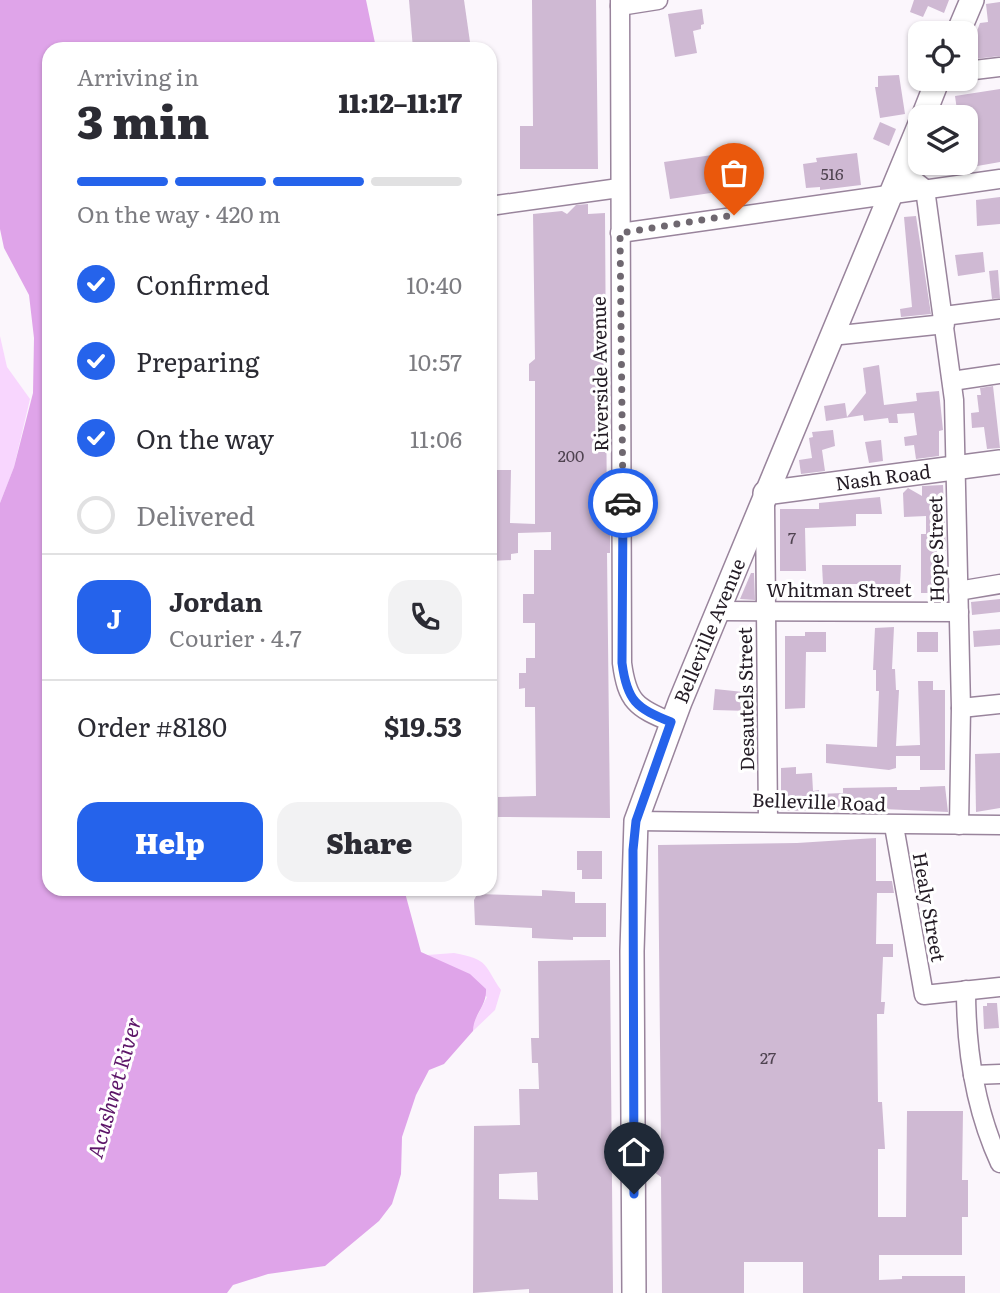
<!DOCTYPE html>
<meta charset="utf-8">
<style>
:root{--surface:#fff;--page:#f2f2f3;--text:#2b2b33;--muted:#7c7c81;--line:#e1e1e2;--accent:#2563eb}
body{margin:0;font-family:Literata,serif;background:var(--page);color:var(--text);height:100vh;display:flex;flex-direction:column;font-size:26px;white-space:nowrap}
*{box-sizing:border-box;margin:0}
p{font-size:23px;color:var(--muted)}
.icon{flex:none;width:38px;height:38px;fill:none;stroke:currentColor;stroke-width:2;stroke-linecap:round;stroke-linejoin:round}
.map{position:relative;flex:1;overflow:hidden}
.sheet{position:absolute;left:42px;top:42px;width:455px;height:854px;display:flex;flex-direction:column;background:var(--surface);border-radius:21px;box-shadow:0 2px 5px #0004}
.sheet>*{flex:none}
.tools{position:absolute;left:908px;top:21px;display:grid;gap:14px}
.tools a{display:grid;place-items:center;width:70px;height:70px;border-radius:14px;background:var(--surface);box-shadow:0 2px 5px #0004;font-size:35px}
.pin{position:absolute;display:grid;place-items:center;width:60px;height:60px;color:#fff;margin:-72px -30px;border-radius:50% 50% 50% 0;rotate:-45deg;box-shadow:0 0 7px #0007}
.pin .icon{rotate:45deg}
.courier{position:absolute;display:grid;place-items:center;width:70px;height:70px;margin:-35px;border:5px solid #2563eb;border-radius:50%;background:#fff;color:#222;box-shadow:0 2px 9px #0007}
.overview em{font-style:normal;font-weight:800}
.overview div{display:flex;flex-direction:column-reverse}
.overview{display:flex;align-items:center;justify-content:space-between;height:119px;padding:0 35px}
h1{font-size:46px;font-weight:800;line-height:52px}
.bar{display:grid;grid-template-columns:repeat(4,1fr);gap:10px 7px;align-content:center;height:84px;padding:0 35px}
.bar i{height:9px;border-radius:5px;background:var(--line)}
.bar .selected{background:var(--accent)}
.bar p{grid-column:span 4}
.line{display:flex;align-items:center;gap:18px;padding:0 35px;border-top:2px solid var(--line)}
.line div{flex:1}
.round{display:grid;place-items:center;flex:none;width:74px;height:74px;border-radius:21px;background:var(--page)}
ol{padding:0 35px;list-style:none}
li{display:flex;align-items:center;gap:21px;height:77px}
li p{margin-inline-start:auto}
li .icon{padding:7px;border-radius:50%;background:var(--accent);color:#fff;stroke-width:4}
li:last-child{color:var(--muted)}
li i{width:38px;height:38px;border:4px solid var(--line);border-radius:50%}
.cta{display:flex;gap:14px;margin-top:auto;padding:14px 35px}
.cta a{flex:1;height:80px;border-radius:21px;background:var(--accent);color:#fff;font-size:28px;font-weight:800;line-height:80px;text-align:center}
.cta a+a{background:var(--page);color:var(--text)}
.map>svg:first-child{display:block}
</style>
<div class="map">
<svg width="1000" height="1293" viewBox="0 0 1000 1293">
<rect width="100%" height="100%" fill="#fbf6fc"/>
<g fill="#f8d6fe">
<polygon points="0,336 7,367 30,399 14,467 0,503"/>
<path d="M 454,953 C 490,960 483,964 501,990 L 495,1010 L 473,1031 L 473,1024 L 487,997 L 427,955 Z"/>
</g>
<path fill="#dfa4e9" d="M 0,0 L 366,0 L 375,43 L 376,49 L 49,49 L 49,889 L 404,889 L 421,952 L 470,974 L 486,989 C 487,1006 473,1015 473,1031 L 444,1064 L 429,1070 L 416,1095 L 402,1137 L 401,1174 L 397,1188 L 392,1204 L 379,1221 L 325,1266 L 268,1274 L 233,1285 L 227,1293 L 0,1293 L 0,503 L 14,467 L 33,393 L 34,338 L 29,295 L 4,248 L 0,229 Z"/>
<g fill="#cfb9d3" fill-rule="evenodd">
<polygon points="409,0 464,0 471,49 413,49"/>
<polygon points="532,0 596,0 598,169 520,169 520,126 533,126"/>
<polygon points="914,0 949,0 944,13 928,6 923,17 910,12"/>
<polygon points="1000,2 1000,56 966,60 980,23 988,22 986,4"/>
<polygon points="702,9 704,24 701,25 701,29 693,31 697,53 675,57 668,14"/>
<polygon points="899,75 905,114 880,118 875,87 878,87 878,76"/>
<polygon points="1000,89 1000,162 966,168 966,117 958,117 955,96"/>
<polygon points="880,122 896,129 889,146 873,139"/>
<polygon points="726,153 731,190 670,199 664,162"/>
<polygon points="857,153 861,185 820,190 820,187 806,188 803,164 817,162 816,158"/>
<polygon points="1000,197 1000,224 977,226 976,200"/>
<polygon points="588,204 588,214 605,213 607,531 610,531 610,553 607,553 610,818 498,817 498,797 536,796 535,707 525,707 525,688 519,689 519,673 526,673 526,658 535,658 535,623 523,623 523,594 534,594 534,550 551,550 551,532 518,533 518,553 511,554 511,560 490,561 490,470 511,470 510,523 535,524 535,381 529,381 529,364 535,359 533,214 562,211 567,214 576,205"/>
<polygon points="916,216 931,314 901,317 900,309 912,307 904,217"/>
<polygon points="983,252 985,272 958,276 955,255"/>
<polygon points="998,270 1000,298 992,299 989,271"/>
<polygon points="879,365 884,405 917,401 916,393 939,391 943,430 939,431 939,456 916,459 914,445 905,446 904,437 917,435 914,413 897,414 898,423 889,423 888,418 864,421 863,415 826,421 824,406 845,403 847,417 866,393 863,368"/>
<polygon points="993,386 1000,448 987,449 984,427 972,428 971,413 979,412 977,395 981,395 980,388"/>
<polygon points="833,430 835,446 822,450 825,471 801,474 799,460 812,458 809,438 813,437 812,432"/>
<polygon points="881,440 883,461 869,463 865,442"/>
<polygon points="943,485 946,551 937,551 937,593 921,593 921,534 926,534 926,516 904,517 903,493 908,488 922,496 922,486"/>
<polygon points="880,497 882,514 856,514 856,526 805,528 806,571 780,571 780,509 819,509 819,503"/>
<polygon points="822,565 901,565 900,584 823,584"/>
<polygon points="751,573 754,573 755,600 740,599"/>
<polygon points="1000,599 1000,612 972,615 971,602"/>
<polygon points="894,627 892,669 895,669 896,690 899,690 896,746 920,745 918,681 933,681 933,690 945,690 945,770 920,770 920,756 896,756 896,768 889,770 826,763 826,744 877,747 879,691 876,691 876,670 873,670 875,628"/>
<polygon points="1000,629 1000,645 974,647 973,631"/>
<polygon points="805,632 826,632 826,652 806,652 805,708 785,709 785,636 805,636"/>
<rect x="917" y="632" width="21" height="20"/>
<polygon points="715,689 753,693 751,711 713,710"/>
<polygon points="1000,753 1000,808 976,812 975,754"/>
<polygon points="796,767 796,774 812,773 813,791 819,790 819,794 843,793 843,788 897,787 897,790 920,790 920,787 945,786 948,812 883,809 781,811 781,768"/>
<polygon points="876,838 876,881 892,881 894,893 877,893 876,944 893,944 893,957 883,957 881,1002 885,1002 884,1014 877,1014 878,1102 882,1102 885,1149 878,1149 878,1217 906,1217 907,1111 963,1111 962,1180 968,1180 968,1217 962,1217 962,1255 879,1255 879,1280 902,1279 902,1276 965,1276 965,1293 803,1293 803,1262 744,1262 744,1293 662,1293 661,1177 654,1172 659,1168 658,1144 661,1144 658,845 797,843"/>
<polygon points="577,851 602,851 602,879 582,879 582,870 577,870"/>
<polygon points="542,890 575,892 575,903 606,903 606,937 573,937 573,940 532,938 532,928 475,925 474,900 477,894 542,896"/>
<path d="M 610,960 L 613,1293 L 529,1293 L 529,1289 L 473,1293 L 474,1126 L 520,1125 L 519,1089 L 539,1089 L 538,1063 L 532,1063 L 531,1038 L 539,1038 L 538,961 ZM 537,1172 L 538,1200 L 499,1199 L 499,1174 Z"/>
<polygon points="987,1003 997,1003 999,1028 984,1029 983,1006 987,1006"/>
</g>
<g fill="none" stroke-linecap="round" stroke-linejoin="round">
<defs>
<g id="minor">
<path d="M 620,0 L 622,663 C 627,701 636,708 671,722"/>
<polyline points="620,6 658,0"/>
<polyline points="966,71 1000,67"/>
<polyline points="909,153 911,178 925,189 954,400 961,708 959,825"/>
<polyline points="490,206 619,188"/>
<polyline points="620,233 1000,179"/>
<polyline points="944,316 1000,309"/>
<polyline points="831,336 945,324"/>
<polyline points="952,381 1000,374"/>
<polyline points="765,504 768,821"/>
<polyline points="958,591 1000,584"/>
<polyline points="719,611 959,612"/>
<polyline points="961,708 1000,704"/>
<polyline points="636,821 1000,825"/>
<polyline points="894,826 924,995 1000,987"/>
<path d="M 966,990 C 966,1049 975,1109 1000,1163"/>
<polyline points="973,1075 1000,1074"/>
</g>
<g id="major">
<polyline points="958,33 972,0"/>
<polyline points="923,117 938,79"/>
<path id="s1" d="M 765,493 L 1000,462"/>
<path id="s2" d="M 634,1293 L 632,951 L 636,821 L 680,702 L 920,124"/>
</g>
</defs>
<use href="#minor" stroke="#99849c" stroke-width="21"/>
<use href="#major" stroke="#99849c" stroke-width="26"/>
<use href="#minor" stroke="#fff" stroke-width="18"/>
<use href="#major" stroke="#fff" stroke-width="23"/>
</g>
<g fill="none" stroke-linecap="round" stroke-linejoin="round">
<polyline stroke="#6f6870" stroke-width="7" stroke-dasharray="0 12.6" points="623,503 620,233 734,215"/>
<path stroke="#2563eb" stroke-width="9" d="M 623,503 L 622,663 C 627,701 636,708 671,722 L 636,821 L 633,850 L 634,1194"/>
</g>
<g text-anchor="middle" stroke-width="6" stroke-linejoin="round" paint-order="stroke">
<g font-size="16" fill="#4f4350">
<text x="832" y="180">516</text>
<text x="571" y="462">200</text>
<text x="792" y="544">7</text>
<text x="768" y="1064">27</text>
</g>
<g font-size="19" fill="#241c25" stroke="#fff">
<text transform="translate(600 374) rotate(-91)" y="7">Riverside Avenue</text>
<text dy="7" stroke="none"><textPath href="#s1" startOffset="119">Nash Road</textPath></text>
<text transform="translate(936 549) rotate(-91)" y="7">Hope Street</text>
<text x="839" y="597">Whitman Street</text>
<text dy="7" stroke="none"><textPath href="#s2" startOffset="676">Belleville Avenue</textPath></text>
<text transform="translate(746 699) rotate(-91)" y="7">Desautels Street</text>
<text transform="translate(819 802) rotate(2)" y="7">Belleville Road</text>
<text transform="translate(929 907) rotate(80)" y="7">Healy Street</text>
</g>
<g font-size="21" font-style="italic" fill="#5c1568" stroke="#fff">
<text transform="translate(115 1088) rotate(-74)" y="7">Acushnet River</text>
</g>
</g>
</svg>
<div class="tools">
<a><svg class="icon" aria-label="locate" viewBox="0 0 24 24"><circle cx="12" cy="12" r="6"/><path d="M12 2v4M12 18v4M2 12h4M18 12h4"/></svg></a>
<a><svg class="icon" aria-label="layers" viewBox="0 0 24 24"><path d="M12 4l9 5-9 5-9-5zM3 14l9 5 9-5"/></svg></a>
</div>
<div class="pin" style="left:734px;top:215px;background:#ea580c"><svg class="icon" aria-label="bag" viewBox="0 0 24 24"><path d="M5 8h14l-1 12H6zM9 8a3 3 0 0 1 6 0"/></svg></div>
<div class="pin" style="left:634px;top:1194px;background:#1f2937"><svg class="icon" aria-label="home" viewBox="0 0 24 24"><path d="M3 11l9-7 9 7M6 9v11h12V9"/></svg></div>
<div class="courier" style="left:623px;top:503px"><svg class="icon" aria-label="car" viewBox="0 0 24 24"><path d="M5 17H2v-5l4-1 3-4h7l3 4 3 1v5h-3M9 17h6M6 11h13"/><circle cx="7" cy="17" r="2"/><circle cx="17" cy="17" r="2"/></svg></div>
<section class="sheet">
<div class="overview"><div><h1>3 min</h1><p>Arriving in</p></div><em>11:12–11:17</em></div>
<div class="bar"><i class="selected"></i><i class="selected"></i><i class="selected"></i><i></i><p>On the way · 420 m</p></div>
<ol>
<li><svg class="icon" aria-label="check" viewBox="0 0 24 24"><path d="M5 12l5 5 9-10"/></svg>Confirmed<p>10:40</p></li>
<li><svg class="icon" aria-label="check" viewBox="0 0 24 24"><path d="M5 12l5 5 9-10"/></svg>Preparing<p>10:57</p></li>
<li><svg class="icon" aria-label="check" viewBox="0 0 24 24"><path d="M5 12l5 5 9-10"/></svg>On the way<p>11:06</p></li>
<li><i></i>Delivered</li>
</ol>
<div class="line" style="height:126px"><b class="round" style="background:var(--accent);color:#fff">J</b><div><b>Jordan</b><p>Courier · 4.7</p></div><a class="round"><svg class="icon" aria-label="phone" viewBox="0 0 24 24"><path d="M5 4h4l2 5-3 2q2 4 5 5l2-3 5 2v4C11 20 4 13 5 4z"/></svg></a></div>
<div class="line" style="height:91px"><div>Order #8180</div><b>$19.53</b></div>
<div class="cta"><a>Help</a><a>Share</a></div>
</section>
</div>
